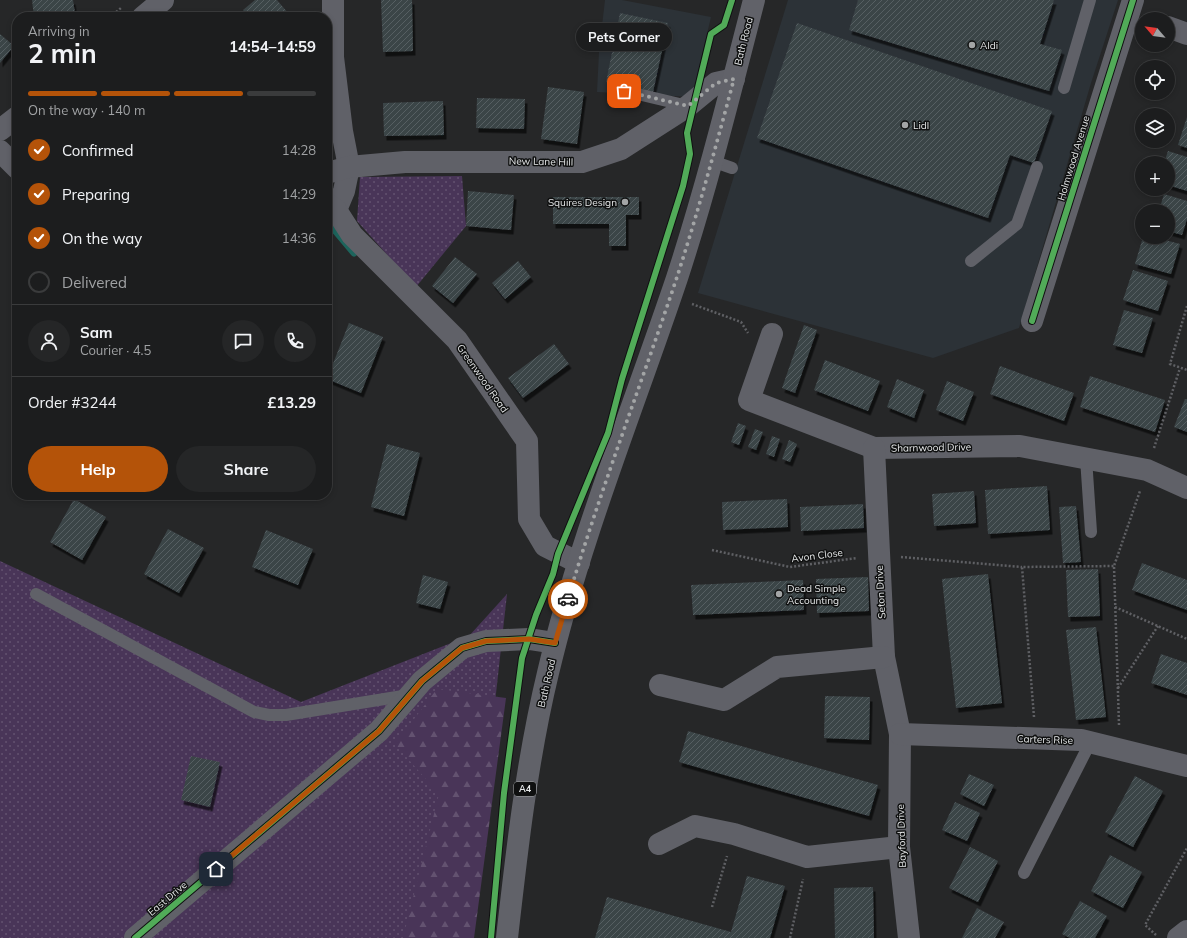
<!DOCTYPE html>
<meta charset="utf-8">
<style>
:root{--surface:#1c1d1e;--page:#252627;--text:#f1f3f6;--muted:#a0a2a4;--line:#3a3b3c;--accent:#b45309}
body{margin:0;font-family:Mulish,sans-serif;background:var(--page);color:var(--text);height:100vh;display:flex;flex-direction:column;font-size:15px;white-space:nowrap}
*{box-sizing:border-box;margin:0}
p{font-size:13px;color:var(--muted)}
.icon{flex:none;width:22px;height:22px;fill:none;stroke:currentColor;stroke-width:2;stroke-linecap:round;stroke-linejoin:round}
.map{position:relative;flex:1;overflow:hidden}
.sheet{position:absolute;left:12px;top:12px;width:320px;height:488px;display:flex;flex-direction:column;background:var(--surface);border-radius:16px;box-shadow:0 2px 6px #0003,0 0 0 1px var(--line)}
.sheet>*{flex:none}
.needle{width:26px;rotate:298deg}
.tools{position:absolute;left:1135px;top:12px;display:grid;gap:8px}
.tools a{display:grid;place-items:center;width:40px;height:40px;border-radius:50%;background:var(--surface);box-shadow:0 2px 6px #0003,0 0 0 1px var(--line);font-size:20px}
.pin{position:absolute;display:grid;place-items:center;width:34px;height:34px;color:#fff;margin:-17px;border-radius:8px;box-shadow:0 2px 6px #0006}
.courier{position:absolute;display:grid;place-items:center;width:40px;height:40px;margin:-20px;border:3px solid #b45309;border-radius:50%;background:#fff;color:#222;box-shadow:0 1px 5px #0007}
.bubble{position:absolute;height:28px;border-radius:14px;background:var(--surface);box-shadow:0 2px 6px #0003,0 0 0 1px var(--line);font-size:13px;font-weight:700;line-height:28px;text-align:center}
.headline em{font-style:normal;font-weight:700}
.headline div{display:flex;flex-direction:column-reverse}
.headline{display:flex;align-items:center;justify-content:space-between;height:68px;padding:0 16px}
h1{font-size:26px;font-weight:700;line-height:30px}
.bar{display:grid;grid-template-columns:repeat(4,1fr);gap:6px 4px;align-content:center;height:48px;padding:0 16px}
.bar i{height:5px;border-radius:3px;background:var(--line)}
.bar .on{background:var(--accent)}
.bar p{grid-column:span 4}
.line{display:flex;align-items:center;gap:10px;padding:0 16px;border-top:1px solid var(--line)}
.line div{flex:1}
.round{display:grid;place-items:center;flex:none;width:42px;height:42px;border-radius:21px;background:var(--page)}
ol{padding:0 16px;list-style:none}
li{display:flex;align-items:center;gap:12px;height:44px}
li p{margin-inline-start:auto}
li .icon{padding:4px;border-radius:50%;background:var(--accent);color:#fff;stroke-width:4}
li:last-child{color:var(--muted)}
li i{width:22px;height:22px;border:2px solid var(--line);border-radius:50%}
.action{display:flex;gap:8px;margin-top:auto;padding:8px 16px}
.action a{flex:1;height:46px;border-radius:24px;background:var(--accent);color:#fff;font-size:16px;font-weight:700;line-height:46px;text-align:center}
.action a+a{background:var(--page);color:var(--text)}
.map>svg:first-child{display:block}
</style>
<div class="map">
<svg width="1187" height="938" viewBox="0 0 1187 938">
<defs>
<pattern id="grass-dots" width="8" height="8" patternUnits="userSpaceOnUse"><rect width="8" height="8" fill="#493558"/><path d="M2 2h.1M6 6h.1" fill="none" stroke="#635270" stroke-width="1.8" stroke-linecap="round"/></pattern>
<pattern id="forest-firs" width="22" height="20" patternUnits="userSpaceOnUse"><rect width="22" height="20" fill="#493558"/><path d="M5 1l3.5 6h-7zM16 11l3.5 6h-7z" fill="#635270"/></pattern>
<pattern id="building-hatch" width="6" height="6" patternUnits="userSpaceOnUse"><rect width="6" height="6" fill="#3b4447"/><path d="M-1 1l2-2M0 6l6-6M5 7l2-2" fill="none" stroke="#575f62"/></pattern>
<filter id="shadow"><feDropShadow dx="2.5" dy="4.5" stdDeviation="0" flood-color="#0009"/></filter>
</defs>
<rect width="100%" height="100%" fill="#262728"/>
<g fill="#2c3237">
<polygon points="605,0 622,0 711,17 692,97 597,92 599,52"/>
<polygon points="788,0 1118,0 1091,83 1019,328 933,358 698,293"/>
</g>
<g fill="url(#grass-dots)">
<polygon points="462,176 466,226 416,287 357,221 360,177"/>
<polygon points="0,561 301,702 469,636 507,594 469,938 0,938"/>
</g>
<polygon fill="url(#forest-firs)" points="437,689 506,698 474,938 403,938 439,794 395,744"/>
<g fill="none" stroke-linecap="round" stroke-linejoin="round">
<polyline stroke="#1d645c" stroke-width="7" points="327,223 333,228 354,253"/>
</g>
<g fill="url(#building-hatch)" filter="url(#shadow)">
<polygon points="32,0 73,0 75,13 34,17"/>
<polygon points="255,0 277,0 288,13 283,17 248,17 243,10"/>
<polygon points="381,0 412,0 413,51 383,52"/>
<polygon points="858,0 1054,0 1040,44 1062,50 1049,91 849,30"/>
<polygon points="620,13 668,23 653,92 606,82"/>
<polygon points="797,23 1052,111 1034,163 1010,155 988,218 757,138"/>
<polygon points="0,34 14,46 0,63"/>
<polygon points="548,87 584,92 577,144 541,139"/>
<polygon points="477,98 525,99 524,129 476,128"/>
<polygon points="443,101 444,135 384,136 383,103"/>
<polygon points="1187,117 1187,148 1178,145"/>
<polygon points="1168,151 1187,157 1187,191 1168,185 1168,163 1164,163"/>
<polygon points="468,191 514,195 511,230 466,226"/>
<polygon points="1164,194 1187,201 1187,219 1182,235 1168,231 1168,211 1159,211"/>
<polygon points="553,197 639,197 639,215 626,215 626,246 609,246 609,224 553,224"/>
<polygon points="1143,237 1154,237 1180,244 1171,274 1135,264"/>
<polygon points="455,257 477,274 453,303 432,286"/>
<polygon points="518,261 531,277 505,299 492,283"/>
<polygon points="1133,270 1168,281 1158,311 1123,300"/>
<polygon points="1124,310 1153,318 1142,353 1113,345"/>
<polygon points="349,323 383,337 361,393 327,379"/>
<polygon points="804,325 817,330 795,393 782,388"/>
<polygon points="554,344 569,364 523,398 508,378"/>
<polygon points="825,360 880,381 868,411 814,390"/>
<polygon points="1000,366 1074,393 1064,421 990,394"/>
<polygon points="1090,376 1165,400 1155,432 1080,407"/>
<polygon points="897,379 924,390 914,418 887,407"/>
<polygon points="947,381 974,392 963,421 936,410"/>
<polygon points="1185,399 1187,399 1187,432 1174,427"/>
<polygon points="738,423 746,426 739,445 731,442"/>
<polygon points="755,429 763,432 756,450 748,447"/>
<polygon points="772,436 780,439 774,457 766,454"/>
<polygon points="789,440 797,444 790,462 782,459"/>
<polygon points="387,444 420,453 404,516 371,507"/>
<polygon points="1047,486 1050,530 988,534 985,490"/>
<polygon points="974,491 976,523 934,526 932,494"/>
<polygon points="74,499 106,517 82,560 50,542"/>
<polygon points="787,499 788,527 723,530 722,502"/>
<polygon points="863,504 864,528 801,531 800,507"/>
<polygon points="1076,506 1081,562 1063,563 1059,507"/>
<polygon points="168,529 204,548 179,593 144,574"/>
<polygon points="266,530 313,549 298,585 252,567"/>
<polygon points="1142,563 1187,580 1187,610 1132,590"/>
<polygon points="1098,569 1100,616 1068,617 1066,570"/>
<polygon points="988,574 1002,703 956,708 942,579"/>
<polygon points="423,575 448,582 440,609 416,603"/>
<polygon points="868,577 869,611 817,613 816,579"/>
<polygon points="803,580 804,610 693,615 691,585"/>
<polygon points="1096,627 1106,717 1076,720 1066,630"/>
<polygon points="1161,654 1187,663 1187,695 1151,683"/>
<polygon points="825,696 870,697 869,740 824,738"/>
<polygon points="688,731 878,785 869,816 679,762"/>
<polygon points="191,756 220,762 210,807 181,800"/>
<polygon points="969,774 994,785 984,806 960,794"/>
<polygon points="1135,776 1163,791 1133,847 1105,832"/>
<polygon points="955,802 980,813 967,841 942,830"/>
<polygon points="970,847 998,861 978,902 949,888"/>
<polygon points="1110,855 1142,872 1123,908 1091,891"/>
<polygon points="747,876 785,886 770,938 595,938 607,897 731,932"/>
<polygon points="873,887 874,938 835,938 834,888"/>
<polygon points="1080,901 1107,916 1095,938 1070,938 1062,934"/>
<polygon points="977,908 1004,922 995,938 962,938"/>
</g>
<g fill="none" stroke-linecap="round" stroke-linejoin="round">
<g stroke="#5f6064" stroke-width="2.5" stroke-dasharray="2 2" stroke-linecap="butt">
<polyline points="110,17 121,8"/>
<polyline points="692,304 741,322 748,333"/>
<polyline points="1187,306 1170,364 1187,370"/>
<polyline points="1154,448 1180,368"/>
<polyline points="712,550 790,567 857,558"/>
<polyline points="901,557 1022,567"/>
<polyline points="1115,607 1187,639"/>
<polyline points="1118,688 1158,626"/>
<polyline points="1034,717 1022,567 1114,566"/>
<polyline points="1119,725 1114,566 1140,491"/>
<polyline points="712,907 727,856"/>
<polyline points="1156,935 1145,925 1187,848"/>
<polyline points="790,938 803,879"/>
</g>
<g stroke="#606168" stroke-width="12">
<polyline points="1064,88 1090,0"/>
<polyline points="625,91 688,106"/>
<polyline points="712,161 732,168"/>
<polyline points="971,261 1017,224 1037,167"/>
<polyline points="1086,458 1091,532"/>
<polyline points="36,594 254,712 269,715 286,715 409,695"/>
<polyline points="1024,873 1090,743"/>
</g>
<g stroke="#606168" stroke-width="22">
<polyline points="333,0 333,57 342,131 349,167 344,191 336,210"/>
<polyline points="143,17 163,0"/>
<polyline points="1168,27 1187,34"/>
<polyline points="0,130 17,117"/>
<polyline points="0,151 17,168"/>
<polyline points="327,173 349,167 405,162 582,162 621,149 688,106 716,83 734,79"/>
<polyline points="327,204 336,210 352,235 457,340 527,441 529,519 545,546 579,563"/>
<polyline points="1032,321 1133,0"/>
<polyline points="772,334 749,400 874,448 1020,446 1147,470 1187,488"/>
<polyline points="874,448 884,657 900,734 899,847 909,938"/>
<polyline points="660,685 724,700 777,667 884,657"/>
<polyline points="900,734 1081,740 1187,766"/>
<polyline points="659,844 695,826 734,834 807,857 899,847"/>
<polyline points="135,938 379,731 422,681 462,648 486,641 529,639 555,643"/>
<polyline points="1178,938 1187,931"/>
</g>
<path stroke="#616269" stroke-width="22" d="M 507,938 C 517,849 527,760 548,673 C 580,538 633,409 677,278 C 707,186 730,93 754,0"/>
<defs>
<g id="cycleway">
<polyline points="1032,321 1133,0"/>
<polyline points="135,938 379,731 422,681 462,648 486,641 529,639 555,643"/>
<polyline points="491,938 504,793 522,658 536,615 553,574 558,554 608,433 622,379 683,186 690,154 687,133 711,34 724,25 732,0"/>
</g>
</defs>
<use href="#cycleway" stroke="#0f1010" stroke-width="8"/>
<use href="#cycleway" stroke="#51ab58" stroke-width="6"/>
</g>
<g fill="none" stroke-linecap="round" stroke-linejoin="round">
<path stroke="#a3a5a6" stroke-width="4" stroke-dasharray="0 7.2" d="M 568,599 C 600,491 641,385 677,277 C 698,212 716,146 734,79 L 716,83 L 688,106 L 624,91"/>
<polyline stroke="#b45309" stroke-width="5" points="216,869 379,731 422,681 462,648 486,641 529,639 555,643 568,599"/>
</g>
<g fill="#a3a5a6" stroke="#0f1010" stroke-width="1.5">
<circle cx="972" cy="45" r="4"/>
<circle cx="905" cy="125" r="4"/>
<circle cx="625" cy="202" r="4"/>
<circle cx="779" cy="594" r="4"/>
</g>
<g text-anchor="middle" stroke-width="3" stroke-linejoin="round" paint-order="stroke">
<rect fill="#0f1010" stroke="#a6a8a9" stroke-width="1" x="514" y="782" width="22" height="14" rx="3"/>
<g font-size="9" font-weight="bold" fill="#e7e9ea">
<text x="525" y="792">A4</text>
</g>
<g font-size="10" fill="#e7e9ea" stroke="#0f1010">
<text transform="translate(743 41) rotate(-76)" y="4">Bath Road</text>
<text transform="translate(1073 158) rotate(-73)" y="4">Holmwood Avenue</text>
<text transform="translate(541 161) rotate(1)" y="4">New Lane Hill</text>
<text transform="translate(483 378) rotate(55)" y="4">Greenwood Road</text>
<text transform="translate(931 447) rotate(-1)" y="4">Sharnwood Drive</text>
<text transform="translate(817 555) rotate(-7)" y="4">Avon Close</text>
<text transform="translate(880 592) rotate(-93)" y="4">Seton Drive</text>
<text transform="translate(546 683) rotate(-77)" y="4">Bath Road</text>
<text transform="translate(1045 739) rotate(2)" y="4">Carters Rise</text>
<text transform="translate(901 836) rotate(-92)" y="4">Bayford Drive</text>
<text transform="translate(167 898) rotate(-40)" y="4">East Drive</text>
</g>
<g font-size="10" fill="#e7e9ea" stroke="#0f1010" text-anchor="start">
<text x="980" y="49">Aldi</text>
<text x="913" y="129">Lidl</text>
<text x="617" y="206" text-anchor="end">Squires Design</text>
<text x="787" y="592">Dead Simple<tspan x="787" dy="12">Accounting</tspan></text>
</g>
</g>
</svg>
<div class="tools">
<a><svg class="needle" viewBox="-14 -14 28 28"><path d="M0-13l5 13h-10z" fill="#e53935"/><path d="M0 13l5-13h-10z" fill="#a0a2a4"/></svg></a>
<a><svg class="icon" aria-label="locate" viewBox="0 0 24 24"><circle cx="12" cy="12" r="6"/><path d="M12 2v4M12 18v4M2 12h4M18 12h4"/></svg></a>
<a><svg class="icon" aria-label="layers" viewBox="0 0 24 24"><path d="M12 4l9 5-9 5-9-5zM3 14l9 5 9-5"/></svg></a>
<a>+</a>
<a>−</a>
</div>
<div class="pin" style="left:624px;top:91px;background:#ea580c"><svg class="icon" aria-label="bag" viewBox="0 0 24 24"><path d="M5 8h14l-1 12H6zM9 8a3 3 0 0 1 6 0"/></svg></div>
<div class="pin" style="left:216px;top:869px;background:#1f2937"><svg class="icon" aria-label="home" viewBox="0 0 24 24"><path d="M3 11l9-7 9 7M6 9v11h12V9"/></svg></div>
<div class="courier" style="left:568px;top:599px"><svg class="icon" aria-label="car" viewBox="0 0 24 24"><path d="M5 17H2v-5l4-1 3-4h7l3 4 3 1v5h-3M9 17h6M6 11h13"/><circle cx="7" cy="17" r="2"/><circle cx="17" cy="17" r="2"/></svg></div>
<div class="bubble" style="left:576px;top:23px;width:96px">Pets Corner</div>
<section class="sheet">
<div class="headline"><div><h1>2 min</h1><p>Arriving in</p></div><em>14:54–14:59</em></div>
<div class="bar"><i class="on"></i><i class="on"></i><i class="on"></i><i></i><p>On the way · 140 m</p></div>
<ol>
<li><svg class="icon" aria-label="check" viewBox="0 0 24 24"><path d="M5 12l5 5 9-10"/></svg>Confirmed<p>14:28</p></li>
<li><svg class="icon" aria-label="check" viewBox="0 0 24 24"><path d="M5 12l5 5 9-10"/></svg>Preparing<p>14:29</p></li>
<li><svg class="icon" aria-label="check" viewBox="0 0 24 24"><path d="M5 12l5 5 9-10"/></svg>On the way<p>14:36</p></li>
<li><i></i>Delivered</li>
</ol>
<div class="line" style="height:72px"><a class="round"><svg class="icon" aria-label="person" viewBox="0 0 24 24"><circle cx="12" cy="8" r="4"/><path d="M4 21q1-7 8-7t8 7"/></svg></a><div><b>Sam</b><p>Courier · 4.5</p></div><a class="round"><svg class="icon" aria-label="chat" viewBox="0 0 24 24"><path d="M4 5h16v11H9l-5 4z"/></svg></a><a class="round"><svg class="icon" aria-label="phone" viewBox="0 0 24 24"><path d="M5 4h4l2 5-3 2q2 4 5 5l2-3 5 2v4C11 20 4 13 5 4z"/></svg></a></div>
<div class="line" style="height:52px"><div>Order #3244</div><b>£13.29</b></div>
<div class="action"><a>Help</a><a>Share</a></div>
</section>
</div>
